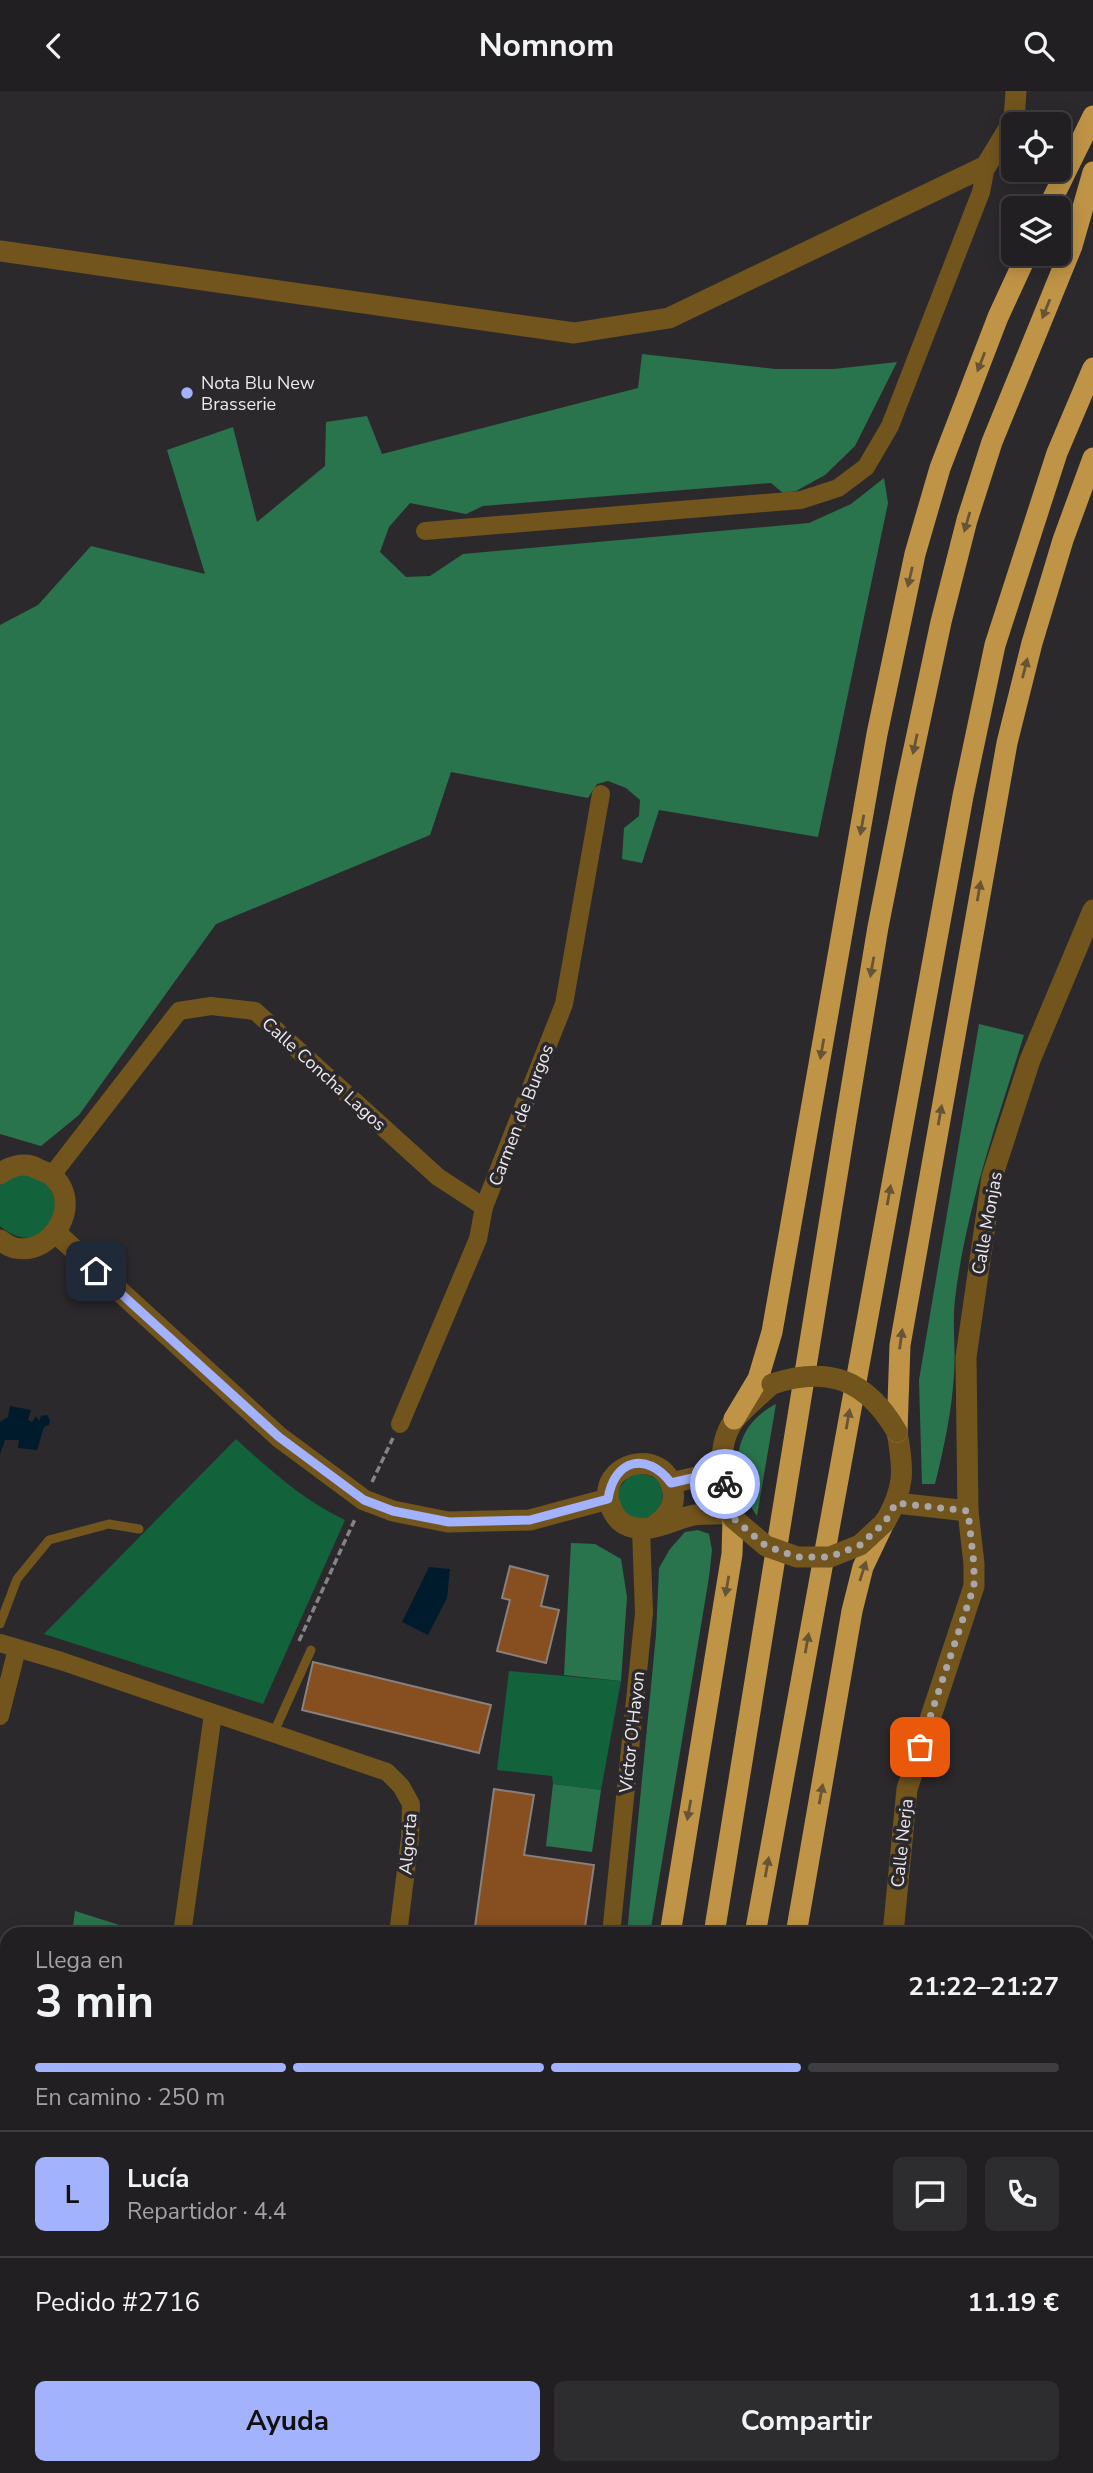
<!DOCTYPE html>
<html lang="es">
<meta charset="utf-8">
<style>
:root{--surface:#211f22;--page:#2d2c2f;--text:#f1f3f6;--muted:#a2a2a5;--line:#3e3d40;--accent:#a3b2fd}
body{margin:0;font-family:"Nunito Sans",sans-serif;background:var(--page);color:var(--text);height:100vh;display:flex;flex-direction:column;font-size:26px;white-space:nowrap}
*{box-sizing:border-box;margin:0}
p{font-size:23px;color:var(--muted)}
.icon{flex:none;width:38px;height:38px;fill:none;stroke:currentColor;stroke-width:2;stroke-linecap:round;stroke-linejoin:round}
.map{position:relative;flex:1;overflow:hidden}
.panel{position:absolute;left:0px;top:1836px;width:1094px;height:548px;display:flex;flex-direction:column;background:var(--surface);border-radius:21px 21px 0 0;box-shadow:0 4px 18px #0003,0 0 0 2px var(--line)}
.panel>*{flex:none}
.tools{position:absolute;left:1001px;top:21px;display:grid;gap:14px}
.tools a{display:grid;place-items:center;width:70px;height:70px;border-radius:10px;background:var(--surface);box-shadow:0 4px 18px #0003,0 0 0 2px var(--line);font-size:35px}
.pin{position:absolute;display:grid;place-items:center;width:60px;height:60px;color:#fff;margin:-30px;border-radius:14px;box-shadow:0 4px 10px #0006}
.courier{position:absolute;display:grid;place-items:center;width:70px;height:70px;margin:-35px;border:5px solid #a3b2fd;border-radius:50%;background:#fff;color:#222;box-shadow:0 2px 9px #0007}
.summary em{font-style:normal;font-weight:700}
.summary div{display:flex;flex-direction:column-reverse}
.summary{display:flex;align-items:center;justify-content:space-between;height:119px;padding:0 35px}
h1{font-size:46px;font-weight:700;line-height:52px}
.bar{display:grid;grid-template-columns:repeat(4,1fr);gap:10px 7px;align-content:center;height:84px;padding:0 35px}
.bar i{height:9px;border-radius:5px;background:var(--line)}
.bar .on{background:var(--accent)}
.bar p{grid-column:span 4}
.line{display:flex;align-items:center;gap:18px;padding:0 35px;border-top:2px solid var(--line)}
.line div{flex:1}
.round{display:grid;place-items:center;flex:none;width:74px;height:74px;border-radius:10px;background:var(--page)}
.button{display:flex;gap:14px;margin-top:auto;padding:14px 35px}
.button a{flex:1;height:80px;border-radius:10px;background:var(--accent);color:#111;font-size:28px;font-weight:700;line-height:80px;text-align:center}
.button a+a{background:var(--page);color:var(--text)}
header{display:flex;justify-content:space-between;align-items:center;height:91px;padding:0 35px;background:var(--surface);font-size:32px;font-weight:700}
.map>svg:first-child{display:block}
</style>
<header><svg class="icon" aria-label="back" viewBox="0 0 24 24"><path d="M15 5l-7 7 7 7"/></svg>Nomnom<svg class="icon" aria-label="search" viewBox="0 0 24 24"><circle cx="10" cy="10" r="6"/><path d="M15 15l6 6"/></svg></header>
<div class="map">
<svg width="1093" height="2382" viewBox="0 0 1093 2382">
<rect width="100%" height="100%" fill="#2c292d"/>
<g fill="#12623c">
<path d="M 16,1083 C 45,1085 51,1090 57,1119 C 53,1126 49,1135 43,1140 C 31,1153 11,1145 0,1135 L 0,1094 Z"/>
<path d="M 236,1348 C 270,1379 302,1409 345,1429 L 263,1613 L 44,1543 Z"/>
<path d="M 635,1383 C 661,1382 666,1397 661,1419 L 643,1431 L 621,1421 L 617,1400 L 627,1387 Z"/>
<polygon points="509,1580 621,1590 601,1699 553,1693 552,1685 497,1679"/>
</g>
<g fill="#2a744d">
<polygon points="642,263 775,278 834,278 897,271 855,355 825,384 796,400 783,402 771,392 483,415 466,423 410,412 389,436 380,461 406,486 430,485 463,463 809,432 851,413 884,387 888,412 818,746 659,719 642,772 622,768 624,737 639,725 640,709 626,697 608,690 597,693 588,707 451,681 430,744 216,833 79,1024 41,1055 0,1043 0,534 38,514 91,455 205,483 167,359 233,336 257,431 325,375 326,331 367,325 382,363 638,297"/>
<path d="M 979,933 L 1024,944 C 997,1031 966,1117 955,1208 C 952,1232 956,1258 954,1283 C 952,1319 944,1357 935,1393 L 922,1393 L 919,1289 Z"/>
<path d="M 776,1313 L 757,1425 C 729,1386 729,1337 776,1313 Z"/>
<polygon points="698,1439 709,1443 712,1459 709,1486 650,1843 627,1843 656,1544 659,1477 670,1458 685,1441"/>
<polygon points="571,1452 595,1453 621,1468 627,1506 621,1590 564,1584"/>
<polygon points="553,1693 601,1699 592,1761 546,1755"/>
<polygon points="75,1820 148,1843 72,1843"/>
</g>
<g fill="#001b2b">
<polygon points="10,1315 31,1319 28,1329 32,1331 36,1325 39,1330 41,1325 47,1324 50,1329 49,1334 44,1336 37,1359 18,1357 19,1349 5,1349 0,1363 0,1331 8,1326"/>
<polygon points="429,1476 450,1478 447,1507 428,1544 402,1531"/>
</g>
<g fill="#874e20" stroke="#87817d" stroke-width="2">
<polygon points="510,1475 548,1485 541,1515 559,1519 546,1572 497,1560 510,1509 502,1507"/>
<polygon points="313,1571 491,1614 479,1662 302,1619"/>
<polygon points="494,1698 534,1704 524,1764 594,1774 584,1843 474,1843"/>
</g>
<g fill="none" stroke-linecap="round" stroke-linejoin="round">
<g stroke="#868386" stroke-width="3.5" stroke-dasharray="7 3.5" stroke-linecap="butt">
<polyline points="372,1391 393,1347"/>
<polyline points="299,1550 356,1426"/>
</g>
<g stroke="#72551d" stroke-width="9">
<polyline points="0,1533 17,1488 49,1449 109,1433 139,1438"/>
<polyline points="274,1641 311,1559"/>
</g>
<g stroke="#72551d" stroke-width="18">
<polyline points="425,440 801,409 838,397 866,376 890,335 981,101 986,75"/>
<polyline points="52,1084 179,920 211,915 255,920 438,1086 484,1116"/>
<polyline points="400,1333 478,1148 484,1116 564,913 601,703"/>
<polyline points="0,1552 61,1570 387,1681 401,1695 411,1713 410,1747 398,1843"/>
<polyline points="0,1625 17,1558"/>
<polyline points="182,1843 213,1623"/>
<polyline points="611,1843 644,1522 641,1438"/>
<polyline points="1087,1903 1093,1904"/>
<polyline points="0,2132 7,2134"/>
<polyline points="1087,2290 1093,2291"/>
<polyline points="563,2376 563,2382"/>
</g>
<g stroke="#72551d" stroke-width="21">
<polyline points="0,160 574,242 669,227 986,75 1014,29 1016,0"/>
<path d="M 0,1083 C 9,1075 25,1071 36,1077 C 40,1079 47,1081 51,1084 C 84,1110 54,1165 15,1157 C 10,1156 4,1152 0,1149"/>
<polyline points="56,1142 279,1346 364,1409 393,1420 448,1431 530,1429 608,1408"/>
<polyline points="671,1392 697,1386 721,1376"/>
<polyline points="896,1412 968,1420"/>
<path d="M 733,1427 C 723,1397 713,1354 736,1327 C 746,1315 760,1304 772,1293"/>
<path d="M 885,1431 C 905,1397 904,1379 897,1341"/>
<path d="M 654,1435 C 666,1427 676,1416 673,1400 C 665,1353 595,1372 610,1414 C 613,1422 617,1430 626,1434 C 647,1445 673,1428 694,1424 C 706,1422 719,1424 731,1422"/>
<polyline points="893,1843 907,1698 974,1495 974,1473 968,1420 966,1266 992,1086 1030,969 1093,819"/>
<polyline points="795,2376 795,2382"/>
</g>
<g stroke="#c09446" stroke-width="21">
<polyline points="1048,117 1093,25"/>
<polyline points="734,1328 758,1288 772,1241 877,643 915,463 940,377 998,226 1027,163"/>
<polyline points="897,1341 900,1254 1007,652 1032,552 1063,449 1093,367"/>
<polyline points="670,1843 732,1463 733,1427"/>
<polyline points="714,1843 846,1029 878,836 906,695 941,531 967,429 992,351 1072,155 1093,81"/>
<polyline points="755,1843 963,705 995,554 1057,362 1093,277"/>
<polyline points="796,1843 852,1520 863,1476 884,1432"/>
<polyline points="656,2382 656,2376"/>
<polyline points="696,2382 696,2376"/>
</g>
<g stroke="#72551d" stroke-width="21">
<path d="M 772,1293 C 829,1274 867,1289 897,1341"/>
<polyline points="733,1427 766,1455 797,1466 830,1466 860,1454 885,1431"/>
</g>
</g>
<defs><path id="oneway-solid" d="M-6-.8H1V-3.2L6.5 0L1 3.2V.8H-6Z" transform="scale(1.75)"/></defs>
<g fill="#675437">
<use href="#oneway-solid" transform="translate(1046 218) rotate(112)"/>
<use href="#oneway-solid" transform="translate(981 271) rotate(111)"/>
<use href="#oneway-solid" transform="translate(967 431) rotate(106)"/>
<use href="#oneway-solid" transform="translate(910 486) rotate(103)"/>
<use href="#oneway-solid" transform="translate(1025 577) rotate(-76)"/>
<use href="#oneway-solid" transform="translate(915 653) rotate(102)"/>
<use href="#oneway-solid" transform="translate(862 734) rotate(100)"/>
<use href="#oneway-solid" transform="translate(979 800) rotate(-80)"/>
<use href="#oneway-solid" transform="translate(872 876) rotate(100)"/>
<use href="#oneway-solid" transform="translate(822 958) rotate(100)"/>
<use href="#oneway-solid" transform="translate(940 1024) rotate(-80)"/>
<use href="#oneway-solid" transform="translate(889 1104) rotate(-80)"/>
<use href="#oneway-solid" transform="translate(901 1248) rotate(-82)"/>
<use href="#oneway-solid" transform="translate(848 1328) rotate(-80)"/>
<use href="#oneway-solid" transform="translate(863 1480) rotate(-72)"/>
<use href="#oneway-solid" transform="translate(727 1495) rotate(100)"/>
<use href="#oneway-solid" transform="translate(807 1552) rotate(-80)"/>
<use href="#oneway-solid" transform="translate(821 1703) rotate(-80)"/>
<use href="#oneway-solid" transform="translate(689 1719) rotate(100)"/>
<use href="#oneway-solid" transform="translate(767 1776) rotate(-80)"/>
</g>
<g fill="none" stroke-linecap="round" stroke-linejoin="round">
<polyline stroke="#a9a6a9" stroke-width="7" stroke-dasharray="0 12.6" points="725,1393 733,1427 766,1455 797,1466 830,1466 860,1454 885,1431 896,1412 968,1420 974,1474 974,1495 920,1656"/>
<path stroke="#a3b2fd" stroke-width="9" d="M 96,1180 L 279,1346 L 364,1409 L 393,1420 L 449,1431 L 530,1429 L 608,1408 C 614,1368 647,1360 671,1392 L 697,1386 L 721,1376 L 725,1393"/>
</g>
<circle fill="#a3b2fd" stroke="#2c292d" stroke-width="2.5" cx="187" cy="302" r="7"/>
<g text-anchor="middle" stroke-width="7" stroke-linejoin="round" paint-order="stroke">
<g font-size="18" fill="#ece9ec" stroke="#2c292d" text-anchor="start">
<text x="201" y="298">Nota Blu New<tspan x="201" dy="21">Brasserie</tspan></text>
</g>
<g font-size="18" fill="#ece9ec" stroke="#2c292d">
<text transform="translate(324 983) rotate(42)" y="6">Calle Concha Lagos</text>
<text transform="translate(521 1024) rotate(-69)" y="6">Carmen de Burgos</text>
<text transform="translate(987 1132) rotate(-80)" y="6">Calle Monjas</text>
<text transform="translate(632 1641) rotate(-84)" y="6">Víctor O'Hayon</text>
<text transform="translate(902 1752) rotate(-84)" y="6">Calle Nerja</text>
<text transform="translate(408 1753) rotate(-85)" y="6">Algorta</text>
</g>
</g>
</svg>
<div class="tools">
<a><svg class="icon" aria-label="locate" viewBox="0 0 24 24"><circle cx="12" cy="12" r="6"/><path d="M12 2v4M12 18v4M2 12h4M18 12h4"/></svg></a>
<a><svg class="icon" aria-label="layers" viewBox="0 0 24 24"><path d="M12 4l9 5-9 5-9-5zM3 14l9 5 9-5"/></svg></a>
</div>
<div class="pin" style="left:920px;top:1656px;background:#ea580c"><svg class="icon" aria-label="bag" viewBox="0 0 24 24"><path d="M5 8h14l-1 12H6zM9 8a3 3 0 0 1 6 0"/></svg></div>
<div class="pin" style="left:96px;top:1180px;background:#1f2937"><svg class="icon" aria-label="home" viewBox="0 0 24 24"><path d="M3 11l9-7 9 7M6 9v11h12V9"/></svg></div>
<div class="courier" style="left:725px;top:1393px"><svg class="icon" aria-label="bike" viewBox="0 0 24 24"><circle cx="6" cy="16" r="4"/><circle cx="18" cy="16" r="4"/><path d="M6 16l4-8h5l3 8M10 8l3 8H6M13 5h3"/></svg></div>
<section class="panel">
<div class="summary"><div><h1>3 min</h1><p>Llega en</p></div><em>21:22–21:27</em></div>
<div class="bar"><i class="on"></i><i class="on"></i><i class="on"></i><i></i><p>En camino · 250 m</p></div>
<div class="line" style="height:126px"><b class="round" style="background:var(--accent);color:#111">L</b><div><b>Lucía</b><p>Repartidor · 4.4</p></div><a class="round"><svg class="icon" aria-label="chat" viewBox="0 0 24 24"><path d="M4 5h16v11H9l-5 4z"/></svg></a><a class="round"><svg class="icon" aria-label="phone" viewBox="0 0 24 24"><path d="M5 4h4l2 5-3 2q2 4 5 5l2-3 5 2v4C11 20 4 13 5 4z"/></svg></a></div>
<div class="line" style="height:91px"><div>Pedido #2716</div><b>11.19 €</b></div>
<div class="button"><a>Ayuda</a><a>Compartir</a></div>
</section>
</div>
